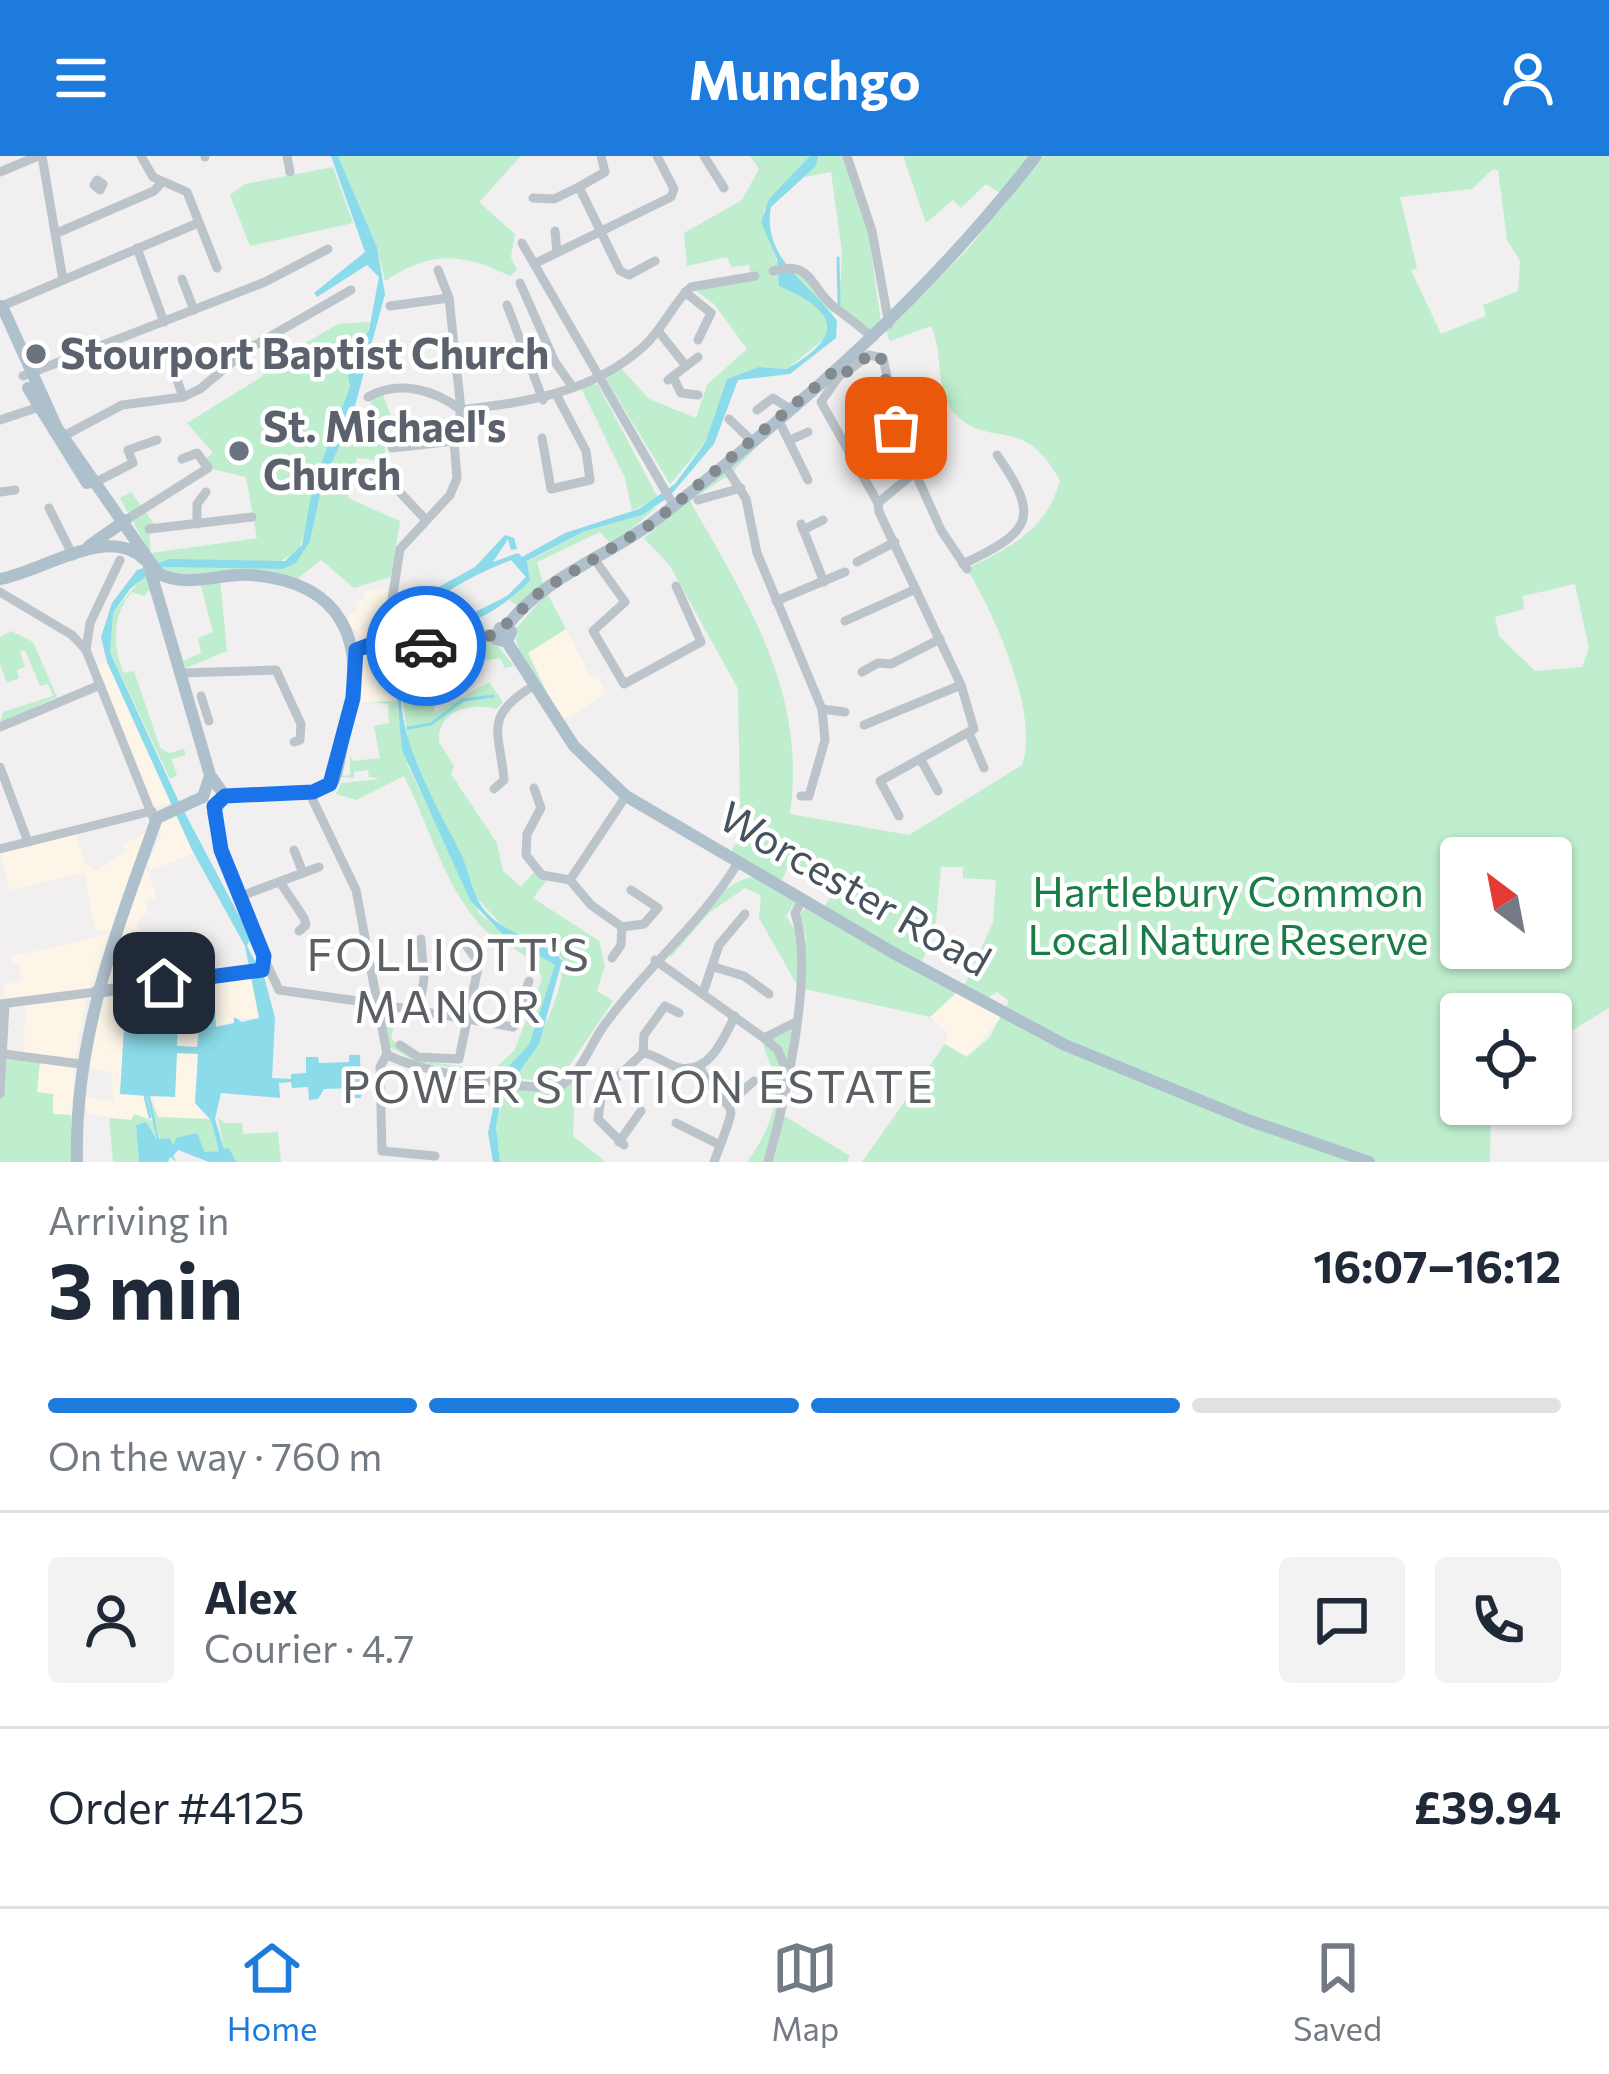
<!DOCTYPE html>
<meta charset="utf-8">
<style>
:root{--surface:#fff;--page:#f2f2f3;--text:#1f2937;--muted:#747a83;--line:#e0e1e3;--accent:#1d7bdd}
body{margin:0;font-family:Commissioner,sans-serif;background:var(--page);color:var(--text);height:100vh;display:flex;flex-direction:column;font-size:45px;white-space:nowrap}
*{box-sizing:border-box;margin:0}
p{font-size:39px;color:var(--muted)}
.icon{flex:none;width:66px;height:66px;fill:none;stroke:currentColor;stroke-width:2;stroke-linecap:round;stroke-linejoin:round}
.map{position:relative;height:1006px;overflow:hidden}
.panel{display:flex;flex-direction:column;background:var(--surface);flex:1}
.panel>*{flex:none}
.needle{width:78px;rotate:328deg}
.buttons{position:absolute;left:1440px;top:681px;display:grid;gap:24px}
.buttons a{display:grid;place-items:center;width:132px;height:132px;border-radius:12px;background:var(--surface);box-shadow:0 3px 9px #0004;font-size:60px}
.pin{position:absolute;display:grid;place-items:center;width:102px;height:102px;color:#fff;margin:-51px;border-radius:24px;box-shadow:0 6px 18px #0006}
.courier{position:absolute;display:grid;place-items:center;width:120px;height:120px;margin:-60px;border:9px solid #1a73e8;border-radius:50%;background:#fff;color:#222;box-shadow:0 3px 15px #0007}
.overview em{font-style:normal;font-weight:700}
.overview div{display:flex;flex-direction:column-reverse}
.overview{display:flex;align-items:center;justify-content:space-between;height:204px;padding:0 48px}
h1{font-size:78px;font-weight:700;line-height:90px}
.bar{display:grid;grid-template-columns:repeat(4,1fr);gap:18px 12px;align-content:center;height:144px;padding:0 48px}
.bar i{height:15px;border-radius:9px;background:var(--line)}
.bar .active{background:var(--accent)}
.bar p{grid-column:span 4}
.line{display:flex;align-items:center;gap:30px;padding:0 48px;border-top:3px solid var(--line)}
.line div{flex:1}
.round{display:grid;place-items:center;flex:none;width:126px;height:126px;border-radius:12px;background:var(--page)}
header{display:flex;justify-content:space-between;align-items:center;height:156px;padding:0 48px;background:var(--accent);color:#fff;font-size:54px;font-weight:700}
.tab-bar{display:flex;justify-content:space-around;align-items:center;height:168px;border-top:3px solid var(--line);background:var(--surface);font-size:33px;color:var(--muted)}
.tab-bar a{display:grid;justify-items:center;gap:6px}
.tab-bar .active{color:var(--accent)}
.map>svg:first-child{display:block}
</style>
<header><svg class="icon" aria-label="menu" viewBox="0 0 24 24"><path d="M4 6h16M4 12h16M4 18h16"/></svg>Munchgo<svg class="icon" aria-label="person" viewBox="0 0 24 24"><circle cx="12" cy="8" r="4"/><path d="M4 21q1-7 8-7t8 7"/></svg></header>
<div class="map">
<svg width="1609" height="1006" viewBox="0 0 1609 1006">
<rect width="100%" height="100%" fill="#f1efef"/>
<g fill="#fcf5e8">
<polygon points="388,431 382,484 362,482 344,463 359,453 355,446 365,442 365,435"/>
<polygon points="566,473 591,521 598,521 607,537 562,565 527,497"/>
<polygon points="393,493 396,545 356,546 357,498"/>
<polygon points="107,506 162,627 174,646 152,652 97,510"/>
<polygon points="178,654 194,697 151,714 147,708 161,680 160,664"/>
<polygon points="75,674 85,708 97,714 127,694 123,688 147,677 112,776 95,774 84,717 10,734 0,697"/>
<polygon points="146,710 157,741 145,746 148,756 136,766 151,804 174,791 182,800 191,792 200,819 103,830"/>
<polygon points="111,778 90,832 5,843 3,830 22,824 18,809 8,804 14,800"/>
<polygon points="253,821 259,862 234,862 234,867 210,870 198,891 177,891 178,864 147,940 153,965 135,958 132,964 88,958 82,939 113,946 112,916 79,911 100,839"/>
<polygon points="956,837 1005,858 966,901 945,888 948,878 930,861"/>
<polygon points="86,841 75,905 24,898 25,849"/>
<polygon points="177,896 198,897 195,947 207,964 158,961 152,940 175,940"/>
<polygon points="40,904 75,908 71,959 52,958 37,936"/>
</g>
<g fill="#beeece" fill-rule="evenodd">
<path d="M 338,0 L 521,0 L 479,46 L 515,78 L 511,101 L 517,114 L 510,120 C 461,96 430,95 385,125 L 377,91 Z"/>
<path d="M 750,0 L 810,0 L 763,55 C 781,120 772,115 825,157 L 829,179 L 787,213 L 759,211 L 727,223 L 705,287 L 670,328 L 603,218 L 621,212 L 649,243 L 696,262 L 707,229 L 747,193 L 714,148 L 691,131 L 751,118 L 749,109 L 731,111 L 727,101 L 687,110 L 684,77 L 742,44 L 759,13 Z"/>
<polygon points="818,0 847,0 867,67 881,167 873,175 836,152 832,156 789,116 796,110 830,148 839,149 842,97 831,16 805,21"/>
<polygon points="903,0 1032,0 1003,39 986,28 961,52 953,44 926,67"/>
<path d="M 1044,0 L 1609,0 L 1609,852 L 1551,887 L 1551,858 L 1461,858 L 1461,948 L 1491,948 L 1490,1006 L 862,1006 L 945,888 L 967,901 L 989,882 L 1009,845 L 997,836 L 983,845 L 962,835 L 993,766 L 996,724 L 963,722 L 963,711 L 941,711 L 936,766 L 920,812 L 956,837 L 930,861 L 800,832 L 806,780 L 799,759 L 806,751 L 820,758 L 833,736 L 788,710 L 781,726 L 731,696 L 748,665 L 740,652 L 738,533 L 670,410 L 644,382 L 782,266 L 730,318 L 690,345 C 748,448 807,536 790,658 L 909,679 L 1022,609 C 1040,559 994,457 967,413 C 1010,391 1046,375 1060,325 C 1024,257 990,294 955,258 C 934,237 944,196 931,170 L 890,185 L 886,175 L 967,94 ZM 1492,14 L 1498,14 L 1507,84 L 1520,105 L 1518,135 L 1483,149 L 1486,160 L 1441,178 L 1411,114 L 1417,112 L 1400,41 L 1472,33 ZM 1575,428 L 1589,492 L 1582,511 L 1535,515 L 1499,480 L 1495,461 L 1524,453 L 1523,440 ZM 1461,702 L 1551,702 L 1551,792 L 1461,792 Z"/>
<polygon points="333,11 353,67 250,90 230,39 245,28"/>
<polygon points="370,166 345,270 320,322 299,394 281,405 155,407 120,342 131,336 155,369 149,374 151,397 257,382 246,321 208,312 206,302 213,297 187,267 263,220 263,212 338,168"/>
<polygon points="589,226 598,229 658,342 632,355 625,322 580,230"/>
<path d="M 381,234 L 394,268 L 387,274 L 384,305 L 357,302 L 348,342 L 400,365 L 391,421 L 354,432 L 321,404 L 297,423 L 179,422 L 157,411 L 279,413 C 316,400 311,365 321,333 C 328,308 343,285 352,261 L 378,260 L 368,241 Z"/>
<polygon points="657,351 612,389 600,376 537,406 543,428 518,450 509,444 530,425 527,406 585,375"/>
<path d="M 146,417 L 154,441 L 149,434 L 144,440 L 132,436 C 112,458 112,492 124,517 L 134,515 L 160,592 L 169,597 L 184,593 L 186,599 L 171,603 L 177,619 L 170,623 L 109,493 L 113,457 Z"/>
<polygon points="220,423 227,495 186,512 183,505 201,497 198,482 213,476 200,426"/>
<polygon points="547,437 566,473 528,497 548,539 519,496 514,475"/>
<polygon points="11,475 33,486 57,541 0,567 3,556 53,540 48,528 40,530 25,494 20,496 25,511 17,514 19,522 7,527 0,508 0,481"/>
<path d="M 486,485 L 499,491 L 514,510 L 505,512 L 500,502 L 429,513 L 435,556 L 489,526 L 503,546 L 497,553 C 473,547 437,552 439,586 L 454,610 L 451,618 L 497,687 L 503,715 L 521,731 L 534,716 L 547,724 L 533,742 L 599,785 L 605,810 L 597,835 L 613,845 L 561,922 L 545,926 L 512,921 C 532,895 569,835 561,801 L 513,781 L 476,741 L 410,596 L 402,539 L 412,494 Z"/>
<path d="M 396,545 L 408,610 L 479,757 L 512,785 L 555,809 L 529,890 L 500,919 L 417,906 L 390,891 L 383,855 L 398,853 L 391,882 L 412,903 L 492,915 L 514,895 L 542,823 C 535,796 497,789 479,768 C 442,724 429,669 404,620 L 357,644 L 336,638 L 341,627 L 380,623 L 369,621 L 368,614 L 354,616 L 354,622 L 341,621 L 343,599 L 343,620 L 350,619 L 350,599 L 353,605 L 380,602 L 374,570 L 389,567 L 388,548 L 372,546 Z"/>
<path d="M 756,721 L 796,745 L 786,760 L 801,784 L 797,829 L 759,762 L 761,739 L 745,732 L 709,757 L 670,802 L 672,793 C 692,771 724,721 756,721 Z"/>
<path d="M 794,867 L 781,958 L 850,1000 L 847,1006 L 747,1006 C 764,983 781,949 775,920 C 771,905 762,897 764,882 Z"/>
<polygon points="7,903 40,904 37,936 53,938 53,958 71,959 72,1006 0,1006 0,938"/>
<polygon points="575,924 573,980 606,1006 500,1006 496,970 506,930 550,938"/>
<polygon points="149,940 158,961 211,963 220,995 205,996 197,977 172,990 160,984"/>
<polygon points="134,958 153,965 157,985 150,974 136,970 139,1006 113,1006 109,962 131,964"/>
<polygon points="218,961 224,967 242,967 243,978 278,976 281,1006 236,1006 224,994"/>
</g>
<g fill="#8cdbea" fill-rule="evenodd">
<path d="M 331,0 L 338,0 L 377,91 L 385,138 L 352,261 L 322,329 L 310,385 L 296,407 L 283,413 L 157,411 L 130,433 L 113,457 L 110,496 L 178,644 L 245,771 L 250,770 L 254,792 L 249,785 L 247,790 L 265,824 L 275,862 L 272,922 L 291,923 L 291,918 L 306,917 L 306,901 L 318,901 L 319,907 L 349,906 L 349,899 L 360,899 L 361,942 L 354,942 L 353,932 L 324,933 L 318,943 L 309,944 L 308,931 L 292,932 L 291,926 L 279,927 L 280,942 L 221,937 L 215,963 L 224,993 L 229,992 L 236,1006 L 209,1006 L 178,994 L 173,1000 L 177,1006 L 170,1001 L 168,1006 L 139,1006 L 136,969 L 146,966 L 157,984 L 147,940 L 120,938 L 124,871 L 131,863 L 178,863 L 177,890 L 197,891 L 199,872 L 210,870 L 210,855 L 215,855 L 216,871 L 234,867 L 234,861 L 242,866 L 259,862 L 245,790 L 192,694 L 107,506 L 101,481 L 112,447 L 137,414 L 170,403 L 285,405 L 302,389 L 313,329 L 350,231 L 347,213 L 369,174 L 379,121 L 367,109 L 317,141 L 314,137 L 365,96 ZM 177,897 L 198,898 L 195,947 L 211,964 L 219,995 L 205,996 L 197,977 L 176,982 L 173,990 L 170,982 L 159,983 L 150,940 L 175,941 Z"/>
<path d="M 810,0 L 818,0 L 816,10 L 771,51 C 761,104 813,129 837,165 L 836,182 L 790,218 L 738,224 L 714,288 L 669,341 L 642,359 L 585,375 L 527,405 L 530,425 C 514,440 490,461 468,465 C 452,468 439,462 425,475 C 364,533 433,641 461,698 C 470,717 472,741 487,757 C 506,779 554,790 562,805 L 539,888 L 502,940 L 496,970 L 500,1006 L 493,1006 L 488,977 L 500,919 L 529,889 L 555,809 L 505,781 L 470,744 L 402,594 L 393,495 L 437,432 L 475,411 L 505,379 L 514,382 L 517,393 L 511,394 L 508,383 L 493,406 L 518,397 L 522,401 L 565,377 L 639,353 L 675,328 L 705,287 L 727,223 L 759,211 L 787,213 C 846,179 837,155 779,130 L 777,103 L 761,66 L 769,43 ZM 511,404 L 526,421 L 507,440 L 471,458 L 429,467 L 401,511 C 393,456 470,420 511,404 Z"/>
</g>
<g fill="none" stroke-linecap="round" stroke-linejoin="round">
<g stroke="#8cdbea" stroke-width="3">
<polyline points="838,102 839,148"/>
<polyline points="408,572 431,568 463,544 493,540"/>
<polyline points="145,940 150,961"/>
</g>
<g stroke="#bbc4cb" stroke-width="9">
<polyline points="42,0 63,124"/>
<polyline points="141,0 153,21 187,36 217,112"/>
<polyline points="287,0 290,16"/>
<polyline points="601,0 605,16 579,31 620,115 629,119 655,105"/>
<polyline points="704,0 724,32"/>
<polyline points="847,0 872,75 889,168"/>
<polyline points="205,1 205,0"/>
<polyline points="0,16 38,0"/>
<polygon points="97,24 103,28 100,34 94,29"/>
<polyline points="533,42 554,43 579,31"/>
<polyline points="555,75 557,96"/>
<polyline points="57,77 154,35 162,26"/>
<polyline points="522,87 674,350"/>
<polyline points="137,92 164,166"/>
<polyline points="536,107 671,41 674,33 657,0"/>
<path d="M 773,115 C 812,103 809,131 834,151 C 847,161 861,171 873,182"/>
<polyline points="182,123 194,154"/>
<polyline points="520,127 555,206 572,230"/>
<polyline points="685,136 711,157 698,184"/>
<polyline points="507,149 543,244"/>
<polyline points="2,150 198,67"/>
<polyline points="390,150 449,142"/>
<polyline points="659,176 686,210"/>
<polyline points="172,209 183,241"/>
<polyline points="842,216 821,246 878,347"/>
<polyline points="844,218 869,199 883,202 901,285 941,374 967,413"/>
<polyline points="23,220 265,126 328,93"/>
<polyline points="673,221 681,237 698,239"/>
<polyline points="668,224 698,201"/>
<path d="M 368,241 C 398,224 434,233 461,254"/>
<path d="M 461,254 C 526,246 593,237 644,190 C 663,173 673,147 691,131 L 755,120"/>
<polyline points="757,254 773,242 790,253"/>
<polyline points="729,263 752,285"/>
<polyline points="778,263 808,324"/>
<polyline points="0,264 45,249"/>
<polyline points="60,282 122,249 183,241 200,233 248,193 351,134"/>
<polyline points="542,282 551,333 590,324 586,295 556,238"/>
<polyline points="790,284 808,276"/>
<polyline points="392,292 454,285"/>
<polyline points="724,308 746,343 757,397 822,553"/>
<polyline points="365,324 393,329 425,363"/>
<polyline points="94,327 133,307 128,294 157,284"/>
<polyline points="0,336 15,334"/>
<polyline points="698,344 741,332"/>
<polyline points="49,352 73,400"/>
<polyline points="126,364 208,312 197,297 182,303"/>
<polyline points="197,368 197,348 206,336"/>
<polyline points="801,368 824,426"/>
<polyline points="149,373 252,361"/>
<polyline points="803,374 823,364"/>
<polyline points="595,404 625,446 593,475 624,528 701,486 676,430"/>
<polyline points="857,406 895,386"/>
<path d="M 963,408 C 1030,376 1042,363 997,299"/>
<polyline points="0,436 72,479 86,494 154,664"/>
<polyline points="776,445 845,416"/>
<polyline points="845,465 916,433"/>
<polyline points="385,489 400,393 450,339 457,322 454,285 461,254 449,142 438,114"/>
<polyline points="86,494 90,467 120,404"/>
<polyline points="862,516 878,507 891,508 940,483"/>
<polyline points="181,517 276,514 301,568 300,584 294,586"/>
<polyline points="201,540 209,565"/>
<polyline points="864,569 961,529"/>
<polyline points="0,571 100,529"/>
<polyline points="969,577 984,612"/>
<polyline points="921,604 938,635"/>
<polyline points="0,611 28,686"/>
<polyline points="534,632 541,652 527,678 526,699 542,719 570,724"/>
<path d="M 494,633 L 504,624 C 500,576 482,561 533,530"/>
<path d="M 309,636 L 356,734 L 387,898 C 403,912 540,938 559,930 C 580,921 590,889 603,871 C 644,813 703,766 739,705"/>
<polyline points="626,640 570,724 591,749 622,771 644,768 658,752 631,734"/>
<polyline points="801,640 809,640 825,584 822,553 845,556"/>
<polyline points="899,660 880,625 974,573 961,529 879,356 878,347 915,316"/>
<polyline points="0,693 152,655"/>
<polyline points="294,694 303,717"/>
<polyline points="280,726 304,762 306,769 299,775"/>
<polyline points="241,740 319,711"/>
<polyline points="264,802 279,834 365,846 374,840"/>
<polyline points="612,802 621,789 622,771"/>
<polyline points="655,804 764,882 778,894 786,914"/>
<polyline points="714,811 744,820 769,838"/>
<polyline points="703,837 719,789 745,758"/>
<polyline points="0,848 96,836"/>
<polyline points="377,852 396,851 513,871 529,825"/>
<polyline points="419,854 424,823 421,783"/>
<polyline points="764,882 794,867"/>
<polyline points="400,889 418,901 459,903 479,807 463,785"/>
<polyline points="643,897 644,879 665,850 679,857"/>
<polyline points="4,898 80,908"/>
<polyline points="387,898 380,911 382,995 435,1000"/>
<path d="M 699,910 C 732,973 743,927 714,1006"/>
<polyline points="0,938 5,848"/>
<polyline points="730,946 754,925"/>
<polyline points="676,967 720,989"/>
<polyline points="619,986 641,955"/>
<path d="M 624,989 L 598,963 L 602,935 L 643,897 C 657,899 667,909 680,912 C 710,918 724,881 735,860"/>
<path d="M 768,1006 C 785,945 815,816 795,757 L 803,743"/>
</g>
<g stroke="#afc0cd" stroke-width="12">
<path d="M 2,150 L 57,272 L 158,417 C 186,433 219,417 250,419 C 343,426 368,485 346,569 C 341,587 341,607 334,624 L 313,636 L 225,640"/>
<polyline points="28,232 87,327"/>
<polyline points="89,390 126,364"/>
<polyline points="149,410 210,619 225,640"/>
<path d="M 0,423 C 42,416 109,367 145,404"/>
<path d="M 506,471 C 545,419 611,400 661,360 C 801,250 927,141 1036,0"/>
<polyline points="507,486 511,475 500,472 496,483 507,486 574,590 626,640 897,799 1065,889 1248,964 1369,1006"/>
<polyline points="354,504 356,494 495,479"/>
<polyline points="96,836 262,814 264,800 221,694 213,657 225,640"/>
<path d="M 77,1006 C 74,882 116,776 157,662 L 203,641 L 210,620"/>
</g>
</g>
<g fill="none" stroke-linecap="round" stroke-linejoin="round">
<polyline stroke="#828a8f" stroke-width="12" stroke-dasharray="0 21.6" points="426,490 495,479 541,435 653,367 838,212 844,218 869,199 880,198 896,272"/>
<polyline stroke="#1a73e8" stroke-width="15" points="164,827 262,814 264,800 221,694 214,650 225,640 313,636 330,628 353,542 356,494 372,488 426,490"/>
</g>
<g fill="#6b7280" stroke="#fff" stroke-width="4.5">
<circle cx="36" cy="198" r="12"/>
<circle cx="239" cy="295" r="12"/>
</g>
<g text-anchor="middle" stroke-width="9" stroke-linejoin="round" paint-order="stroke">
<g font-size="42" font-weight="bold" fill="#5b616d" stroke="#fff" text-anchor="start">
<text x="60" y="213">Stourport Baptist Church</text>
<text x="263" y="286">St. Michael's<tspan x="263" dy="48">Church</tspan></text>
</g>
<g font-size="42" fill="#47535c" stroke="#fff">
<text transform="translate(855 733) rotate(30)" y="15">Worcester Road</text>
</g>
<g font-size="42" fill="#197c45" stroke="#fff">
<text x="1228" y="751">Hartlebury Common<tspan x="1228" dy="48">Local Nature Reserve</tspan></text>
</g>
<g font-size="45" letter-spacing="3" fill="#5b5f64" stroke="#fff">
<text x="449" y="815">FOLLIOTT'S<tspan x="449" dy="52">MANOR</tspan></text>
<text x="639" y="947">POWER STATION ESTATE</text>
</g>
</g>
</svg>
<div class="buttons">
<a><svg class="needle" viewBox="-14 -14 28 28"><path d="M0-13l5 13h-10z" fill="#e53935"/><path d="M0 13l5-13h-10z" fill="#747a83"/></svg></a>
<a><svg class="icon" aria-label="locate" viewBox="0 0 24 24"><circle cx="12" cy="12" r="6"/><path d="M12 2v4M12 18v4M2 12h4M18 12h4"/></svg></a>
</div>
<div class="pin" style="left:896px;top:272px;background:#ea580c"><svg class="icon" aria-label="bag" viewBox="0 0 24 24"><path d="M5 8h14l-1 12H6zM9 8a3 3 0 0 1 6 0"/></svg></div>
<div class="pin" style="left:164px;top:827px;background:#1f2937"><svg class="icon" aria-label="home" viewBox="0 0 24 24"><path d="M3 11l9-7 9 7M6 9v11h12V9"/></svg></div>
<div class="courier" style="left:426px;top:490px"><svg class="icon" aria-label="car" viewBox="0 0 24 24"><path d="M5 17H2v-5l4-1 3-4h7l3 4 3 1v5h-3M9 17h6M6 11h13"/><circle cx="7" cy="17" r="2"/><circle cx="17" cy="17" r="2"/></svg></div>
</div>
<section class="panel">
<div class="overview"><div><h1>3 min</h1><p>Arriving in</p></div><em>16:07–16:12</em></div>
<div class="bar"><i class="active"></i><i class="active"></i><i class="active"></i><i></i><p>On the way · 760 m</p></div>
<div class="line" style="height:216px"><a class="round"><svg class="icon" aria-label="person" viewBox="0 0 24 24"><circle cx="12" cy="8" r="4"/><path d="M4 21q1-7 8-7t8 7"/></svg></a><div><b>Alex</b><p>Courier · 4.7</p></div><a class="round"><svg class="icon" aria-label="chat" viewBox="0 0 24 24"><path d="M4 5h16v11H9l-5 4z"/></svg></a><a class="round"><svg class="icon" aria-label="phone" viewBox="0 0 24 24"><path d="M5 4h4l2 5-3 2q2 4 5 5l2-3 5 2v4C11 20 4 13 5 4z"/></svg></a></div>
<div class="line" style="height:156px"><div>Order #4125</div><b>£39.94</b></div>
</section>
<nav class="tab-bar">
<a class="active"><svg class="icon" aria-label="home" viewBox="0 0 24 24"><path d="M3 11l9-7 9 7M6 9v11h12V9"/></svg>Home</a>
<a><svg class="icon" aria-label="map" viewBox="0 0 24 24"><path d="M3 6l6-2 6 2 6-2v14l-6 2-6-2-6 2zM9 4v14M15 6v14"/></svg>Map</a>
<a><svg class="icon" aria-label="saved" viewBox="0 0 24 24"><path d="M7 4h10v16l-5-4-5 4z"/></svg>Saved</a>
</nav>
